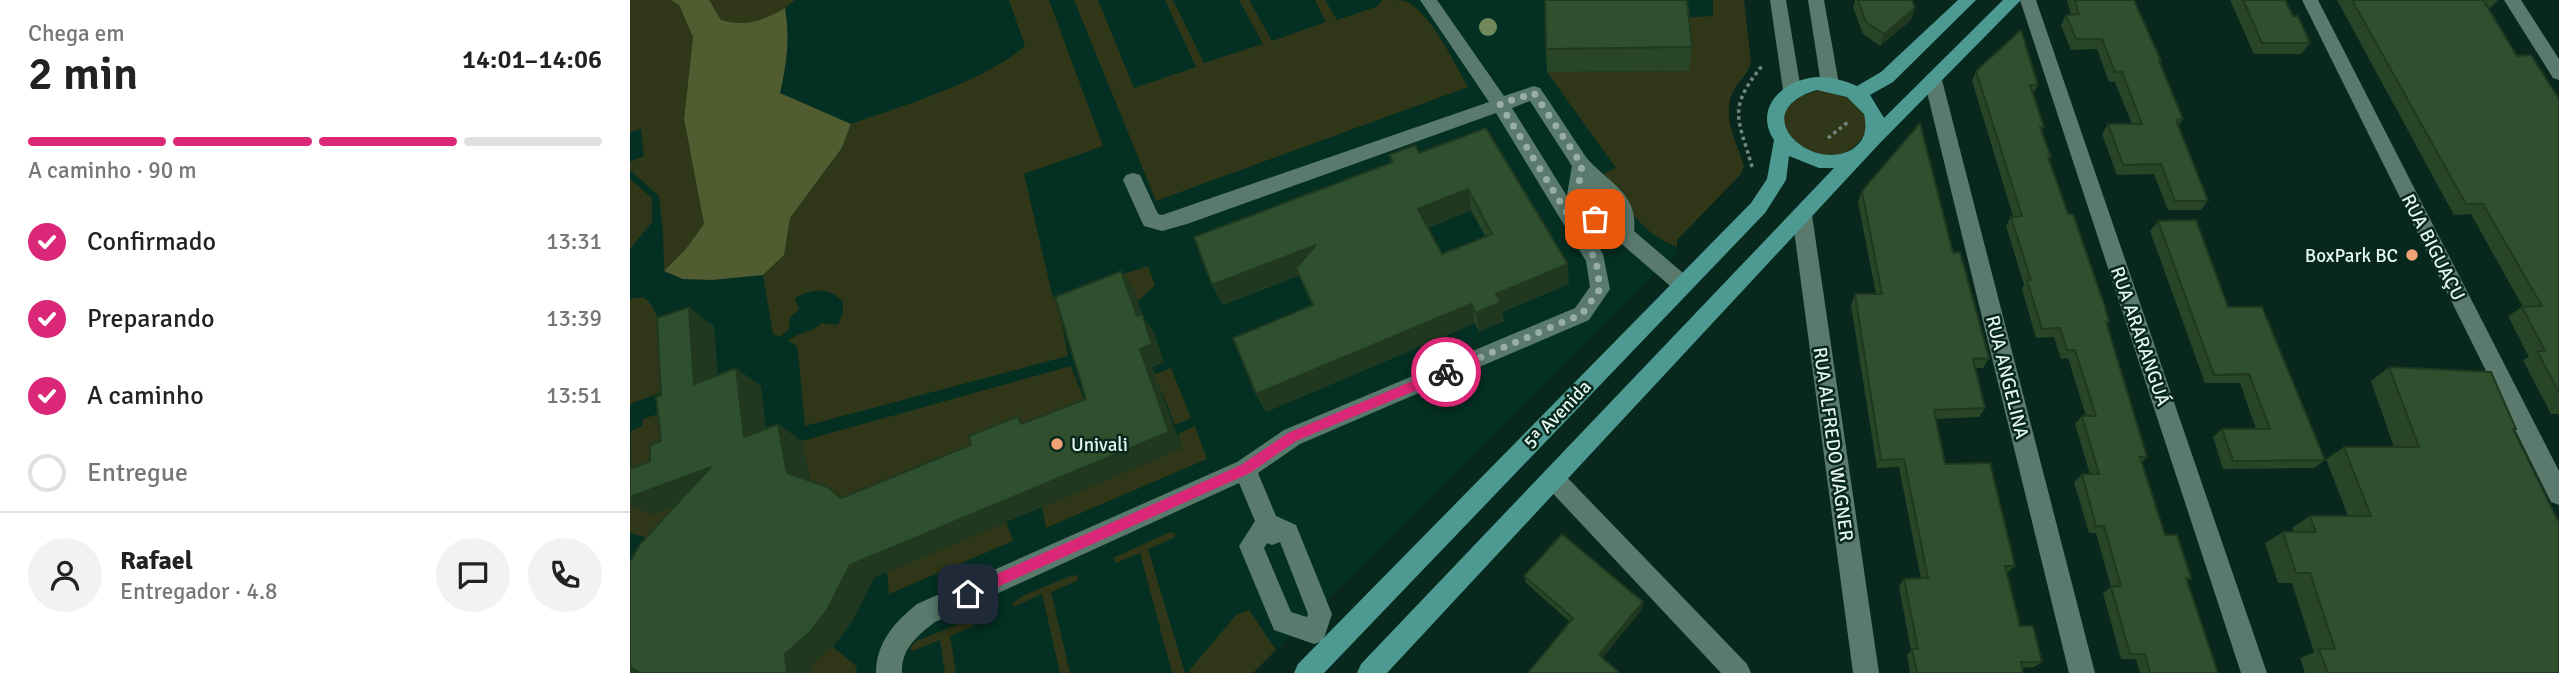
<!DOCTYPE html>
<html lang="pt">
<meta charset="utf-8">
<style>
:root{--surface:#fff;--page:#f2f2f2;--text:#222;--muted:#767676;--line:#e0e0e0;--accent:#db2777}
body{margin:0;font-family:Signika,sans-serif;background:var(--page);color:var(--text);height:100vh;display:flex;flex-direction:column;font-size:26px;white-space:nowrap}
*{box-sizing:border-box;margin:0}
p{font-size:23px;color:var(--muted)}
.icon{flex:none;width:38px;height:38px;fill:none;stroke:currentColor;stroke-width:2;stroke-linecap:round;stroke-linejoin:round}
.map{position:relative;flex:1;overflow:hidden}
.details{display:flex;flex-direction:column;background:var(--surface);width:630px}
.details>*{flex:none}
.pin{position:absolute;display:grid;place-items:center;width:60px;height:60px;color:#fff;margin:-30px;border-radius:14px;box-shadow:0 4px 10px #0006}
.courier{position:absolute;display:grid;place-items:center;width:70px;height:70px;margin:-35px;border:5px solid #db2777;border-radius:50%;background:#fff;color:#222;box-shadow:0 2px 9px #0007}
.summary em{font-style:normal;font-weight:600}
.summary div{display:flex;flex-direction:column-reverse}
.summary{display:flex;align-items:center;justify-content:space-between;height:119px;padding:0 28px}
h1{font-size:46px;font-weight:600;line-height:52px}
.bar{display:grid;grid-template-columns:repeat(4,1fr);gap:10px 7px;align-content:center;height:84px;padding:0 28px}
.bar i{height:9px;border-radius:5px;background:var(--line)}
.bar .current{background:var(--accent)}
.bar p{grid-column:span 4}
.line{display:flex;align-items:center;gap:18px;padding:0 28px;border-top:2px solid var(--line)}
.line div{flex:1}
.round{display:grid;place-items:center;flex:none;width:74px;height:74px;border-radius:37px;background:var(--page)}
ol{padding:0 28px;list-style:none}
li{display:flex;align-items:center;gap:21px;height:77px}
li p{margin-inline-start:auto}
li .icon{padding:7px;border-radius:50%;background:var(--accent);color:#fff;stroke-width:4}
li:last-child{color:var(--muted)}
li i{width:38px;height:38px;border:4px solid var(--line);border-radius:50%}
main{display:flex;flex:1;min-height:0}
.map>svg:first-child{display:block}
</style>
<main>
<section class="details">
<div class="summary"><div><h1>2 min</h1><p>Chega em</p></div><em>14:01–14:06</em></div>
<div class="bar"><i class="current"></i><i class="current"></i><i class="current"></i><i></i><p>A caminho · 90 m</p></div>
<ol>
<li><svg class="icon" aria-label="check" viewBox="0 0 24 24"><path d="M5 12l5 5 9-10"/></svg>Confirmado<p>13:31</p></li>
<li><svg class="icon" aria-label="check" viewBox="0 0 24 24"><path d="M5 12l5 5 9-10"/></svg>Preparando<p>13:39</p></li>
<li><svg class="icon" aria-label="check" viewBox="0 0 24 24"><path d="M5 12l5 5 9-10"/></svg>A caminho<p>13:51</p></li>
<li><i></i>Entregue</li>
</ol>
<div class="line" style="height:126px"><a class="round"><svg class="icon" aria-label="person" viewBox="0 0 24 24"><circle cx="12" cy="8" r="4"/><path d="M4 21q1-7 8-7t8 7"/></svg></a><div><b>Rafael</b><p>Entregador · 4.8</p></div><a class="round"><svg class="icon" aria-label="chat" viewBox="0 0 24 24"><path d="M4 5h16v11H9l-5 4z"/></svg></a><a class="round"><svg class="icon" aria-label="phone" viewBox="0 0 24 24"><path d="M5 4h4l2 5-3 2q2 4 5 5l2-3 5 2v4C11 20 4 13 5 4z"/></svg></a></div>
</section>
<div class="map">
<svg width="1929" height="673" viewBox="0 0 1929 673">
<rect width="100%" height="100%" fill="#08281e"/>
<polygon fill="#043023" points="0,0 1114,0 1121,62 1119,70 1102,92 1099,106 1099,127 1114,166 1110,175 1047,240 1047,252 623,673 0,673"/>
<g fill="#2f3718">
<polygon points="0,0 41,0 49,5 63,37 54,119 74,224 55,250 34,271 33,232 29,196 0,170 0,162 14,156 11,129 0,132"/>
<path d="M 79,0 L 165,0 C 143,19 119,28 91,20 Z"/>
<path d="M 379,0 L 419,0 L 473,146 L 394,174 L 423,298 L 518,266 L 525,285 L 508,301 L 504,291 L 431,319 L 438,356 L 175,426 L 168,352 L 167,346 L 158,341 C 168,332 181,333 192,323 L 208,325 L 213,312 L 213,302 C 199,286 182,289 165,298 L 169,309 L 160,318 L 159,329 L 150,337 L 143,334 L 133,275 L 154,255 L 160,218 L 212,149 L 221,124 C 272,106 355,81 395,46 Z"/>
<path d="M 444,0 L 468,0 L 504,88 L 566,67 L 535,0 L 543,0 L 574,63 L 633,44 L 609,0 L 619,0 L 642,41 L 696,22 L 685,0 L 695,0 L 707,20 L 746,7 L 753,0 C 760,0 769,0 775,1 C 801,12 824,63 838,87 L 526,201 Z"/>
<path d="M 1083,0 L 1114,0 L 1121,62 C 1118,74 1110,80 1104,90 C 1090,115 1107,142 1114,166 L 1110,175 L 1047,240 L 1047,247 C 1010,233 996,204 974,173 L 986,168 L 917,72 L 1059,71 L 1055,18 L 1083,16 Z"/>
<path d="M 1188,90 C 1217,95 1229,98 1239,127 C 1217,169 1182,160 1154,131 C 1151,97 1161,101 1188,90 Z"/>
<polygon points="0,179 22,198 22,222 0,249"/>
<path d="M 13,297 C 36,311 33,365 35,391 L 0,404 L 0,299 Z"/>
<polygon points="441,366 455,402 541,368 561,418 545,425 532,392 234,513 182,488 172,441"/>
<polygon points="34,412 38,448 21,514 47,505 40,545 0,533 1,431 12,426 13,419"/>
<polygon points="565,426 577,459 416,528 412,507 552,448 548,434"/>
<polygon points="376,522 383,541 259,594 257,572"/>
<polygon points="540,532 546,534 544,538 518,549 555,673 542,673 510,553 486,563 483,558"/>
<polygon points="443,575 448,576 447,581 421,592 440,673 430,673 412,594 383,607 382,604 392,596"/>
<polygon points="619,610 646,650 623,673 557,673 606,615"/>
<polygon points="341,619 345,619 344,626 320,636 326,673 315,673 310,640 283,651 281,650 280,647 287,641"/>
<polygon points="202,646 226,666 227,673 182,673 181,664"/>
</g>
<path fill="#515c30" d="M 41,0 L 79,0 L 91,20 C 116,27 133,21 155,8 C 160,39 157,62 150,93 L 221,124 L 212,148 L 160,218 L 154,255 L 133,275 L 82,280 L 53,279 L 34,271 L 55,250 L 74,224 L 54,119 L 63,37 L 49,5 Z"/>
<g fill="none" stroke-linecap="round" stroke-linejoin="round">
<g stroke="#6f887f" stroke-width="3.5" stroke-dasharray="3.5 3.5" stroke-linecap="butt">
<polyline points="1198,138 1218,122"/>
<path d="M 1122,167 C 1109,119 1096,110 1132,66"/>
</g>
<g fill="#597a6c" fill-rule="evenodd">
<path d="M 790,0 L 807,0 L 874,96 L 904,86 L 910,88 C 926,111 940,134 956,157 C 975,181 1009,192 1004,231 L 1060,279 L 1063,285 L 1060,291 L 1053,293 L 1046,291 L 987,240 L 958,225 L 937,195 L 942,166 L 900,101 L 882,108 L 973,254 L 980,289 L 959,320 L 670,444 L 628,473 L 646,516 L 666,525 L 702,614 L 693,641 L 684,644 L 644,630 L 609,546 L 625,521 L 609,483 L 305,622 C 287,636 271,649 272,673 L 246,673 C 246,642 265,622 287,604 L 607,462 L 654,430 L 945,308 L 960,287 L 956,261 L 866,113 L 557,224 L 532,231 L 514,226 L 511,220 L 493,180 L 496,175 L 503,173 L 510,175 L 528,214 L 532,215 L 859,102 ZM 650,542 L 678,614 L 677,617 L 661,612 L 634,548 L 637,543 L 642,545 Z"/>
<polygon points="1140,0 1156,0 1171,90 1168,95 1156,95 1153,90"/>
<polygon points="1178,0 1194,0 1209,84 1206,89 1194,89 1191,84"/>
<polygon points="1390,0 1406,0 1637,673 1611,673"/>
<polygon points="1672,0 1688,0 1929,471 1929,505 1921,502"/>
<polygon points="1874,0 1891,0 1929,59 1929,80 1923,78"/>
<polygon points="1303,73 1309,75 1312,80 1465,673 1439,673 1294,80 1297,75"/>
<polygon points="1172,207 1179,209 1182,215 1249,673 1223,673 1162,215 1165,209"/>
<polygon points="923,467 931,471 1117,664 1121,673 1091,673 915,485 912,478 915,471"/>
</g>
<path fill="#4c9a91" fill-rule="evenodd" d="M 1328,0 L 1346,0 L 1263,82 L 1240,95 L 1254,118 L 1373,0 L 1391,0 L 1250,143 L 757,673 L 727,673 L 731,664 L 1204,168 L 1189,168 L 1159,156 L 1156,180 L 1135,213 L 694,673 L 664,673 L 668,664 L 1121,203 L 1137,179 L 1144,140 C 1122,107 1156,77 1190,77 C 1202,77 1216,81 1227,86 L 1251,72 ZM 1187,90 L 1217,97 L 1234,114 C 1237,128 1236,139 1224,148 C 1184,176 1112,112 1187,90 Z"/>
</g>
<circle fill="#6f885c" cx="858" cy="27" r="9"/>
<g fill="#284528" fill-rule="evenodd">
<polygon points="1225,0 1282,0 1281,20 1250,46 1233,34 1223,7"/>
<polygon points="1437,0 1504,0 1531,61 1530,64 1553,119 1548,126 1578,201 1571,210 1538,210 1524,174 1487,175 1472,134 1478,124 1502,124 1485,82 1479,82 1467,49 1441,50 1431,25 1436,15 1441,15"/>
<polygon points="1600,0 1655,0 1663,16 1680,43 1671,54 1624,54"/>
<polygon points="1707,0 1868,0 1860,8 1858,8 1887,56 1929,99 1929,414 1921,414 1893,360 1899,357 1878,316 1892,307 1893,307 1841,214 1824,215"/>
<polygon points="1062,47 1059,71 917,72 916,49"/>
<polygon points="1346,71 1408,85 1403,94 1414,127 1411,131 1421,157 1419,161 1438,214 1479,322 1477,325 1517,457 1512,462 1535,535 1561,578 1557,581 1588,673 1510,673 1506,659 1491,659 1473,593 1481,587 1466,533 1459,533 1444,482 1452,474 1460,474 1445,424 1452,416 1456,416 1438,358 1431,359 1424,337 1406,338 1392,289 1394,285 1376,226 1381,217 1383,216 1342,81"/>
<path d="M 856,128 L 939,284 L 872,312 L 874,321 L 849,332 L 845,323 L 636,412 L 626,394 L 683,306 L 670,275 L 593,305 L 582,285 L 761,162 L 759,155 L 789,153 ZM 841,210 L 855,236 L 812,254 L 798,228 Z"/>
<polygon points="1232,191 1323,253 1359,358 1353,368 1346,368 1355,408 1349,417 1306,419 1315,464 1385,566 1377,573 1390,626 1412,662 1404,667 1392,668 1393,673 1280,673 1277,655 1281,651 1269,586 1274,579 1291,579 1269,467 1247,468 1221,305 1225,294 1246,294 1228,202"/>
<polygon points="1528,221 1598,307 1695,460 1684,468 1593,469 1583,437 1592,429 1626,429 1610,383 1575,383 1520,231"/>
<polygon points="1759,367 1886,429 1883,430 1929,673 1675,673 1670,658 1684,652 1662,583 1648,583 1635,543 1653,532 1664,532 1662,528 1680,516 1718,516 1696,459 1714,447 1764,447 1741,381"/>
<polygon points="894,576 1013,602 1012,609 972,658 898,673 940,622 896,583"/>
</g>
<g fill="#203820">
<polygon points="1285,8 1281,20 1250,46 1254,34"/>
<polygon points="838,189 841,210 793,230 788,209"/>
<polygon points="686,245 693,265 593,305 582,285"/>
<polygon points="938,264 939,284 872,312 874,321 849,332 846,313 866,294"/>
<polygon points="491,271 504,290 513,316 524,332 534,362 522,367 552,448 244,578 222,622 205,644 181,664 182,673 157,673 155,654 220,565 539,432 510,349 507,316"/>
<polygon points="841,304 845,323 636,412 626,394"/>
<polygon points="59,307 84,326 90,401 64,384"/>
<polygon points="106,368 131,386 139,453 114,437"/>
<polygon points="148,424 172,441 182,488 157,473"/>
<polygon points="81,467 107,482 21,515 0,504 0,497"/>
<polygon points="1013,602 1012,609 969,662 969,655"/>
<polygon points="0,662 14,673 0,673"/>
</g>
<g fill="#2e502e" stroke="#203820" stroke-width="2" fill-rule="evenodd">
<polygon points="915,0 1057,0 1062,47 916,49"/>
<polygon points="1228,0 1282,0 1285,8 1254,34 1236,22"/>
<polygon points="1445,0 1504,0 1531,61 1529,61 1553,119 1546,120 1578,201 1545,201 1531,164 1493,165 1478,124 1512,124 1492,72 1485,72 1472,39 1446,39 1436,15 1449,14"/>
<polygon points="1613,0 1655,0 1663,16 1668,16 1680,43 1632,43"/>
<polygon points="1722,0 1853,0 1887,56 1901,55 1929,99 1929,392 1907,351 1915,351 1892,307 1912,306 1853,204 1836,204"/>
<polygon points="1391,30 1408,85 1400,85 1414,127 1410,127 1421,157 1418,157 1438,214 1443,214 1475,307 1479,322 1476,322 1517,457 1510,457 1535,535 1547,535 1561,578 1556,578 1588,673 1520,673 1515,654 1500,654 1481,587 1491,586 1474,526 1466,526 1452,474 1469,474 1452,416 1466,416 1445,350 1437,350 1430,328 1412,329 1397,280 1401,280 1381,217 1392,216 1346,71"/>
<polygon points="1290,123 1323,253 1330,252 1359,358 1343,359 1355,408 1304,410 1315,464 1360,463 1385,566 1375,566 1390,626 1403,626 1412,662 1391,662 1393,673 1287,673 1282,649 1288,649 1274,579 1298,578 1274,459 1251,460 1225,294 1252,294 1232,191"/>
<path d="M 856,128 L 938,264 L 866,294 L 871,302 L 846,313 L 841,304 L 626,394 L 603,338 L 683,305 L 666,268 L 686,245 L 582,285 L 564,237 L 763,162 L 759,155 L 785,145 L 789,153 ZM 838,189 L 862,234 L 812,254 L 788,209 Z"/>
<polygon points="1566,220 1598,307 1632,307 1695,460 1603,461 1592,429 1640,429 1619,374 1584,375 1528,221"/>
<polygon points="491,271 507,316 512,314 522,344 510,349 539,432 220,565 197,610 180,632 155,654 157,673 10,673 0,666 0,562 10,544 81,467 0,497 0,469 20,461 20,445 31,441 26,397 31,395 27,318 59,307 64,384 106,368 114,437 148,424 157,473 198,487 211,498 341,445 339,436 388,416 391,424 456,399 425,297"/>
<polygon points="1759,367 1861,372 1886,429 1883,429 1929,523 1929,673 1698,673 1689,649 1705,649 1680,573 1666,573 1653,532 1686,532 1680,516 1741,516 1714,447 1789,447"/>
<polygon points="932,534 1013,602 969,655 990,673 898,673 943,618 894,576"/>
</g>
<polygon fill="#db2777" points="816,367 822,372 820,376 666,441 620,473 343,598 333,598 333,589 611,465 658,433"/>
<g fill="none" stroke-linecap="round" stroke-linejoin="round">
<polyline stroke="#98aea6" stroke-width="7" stroke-dasharray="0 12.6" points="816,372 952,314 970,289 966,260 870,104 904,93 952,165 947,195 965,219"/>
</g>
<g fill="#efa377" stroke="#08281e" stroke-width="2.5">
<circle cx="1782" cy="255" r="7"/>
<circle cx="427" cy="444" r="7"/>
</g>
<g text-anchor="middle" stroke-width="5" stroke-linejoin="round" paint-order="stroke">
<g font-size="19" fill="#e5f6ef" stroke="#08281e">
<text transform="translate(1804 247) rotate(63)" y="7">RUA BIGUAÇU</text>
<text transform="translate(1511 336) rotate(71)" y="7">RUA ARARANGUÁ</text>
<text transform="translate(1378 377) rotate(76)" y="7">RUA ANGELINA</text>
<text transform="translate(927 414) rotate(-46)" y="7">5ª Avenida</text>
<text transform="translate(1204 444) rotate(82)" y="7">RUA ALFREDO WAGNER</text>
</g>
<g font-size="19" fill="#e5f6ef" stroke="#08281e" text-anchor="end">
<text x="1768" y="262">BoxPark BC</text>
<text x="441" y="451" text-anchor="start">Univali</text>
</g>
</g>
</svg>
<div class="pin" style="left:965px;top:219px;background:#ea580c"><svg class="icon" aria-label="bag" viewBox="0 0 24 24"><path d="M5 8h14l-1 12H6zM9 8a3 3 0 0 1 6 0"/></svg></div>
<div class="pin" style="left:338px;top:594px;background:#1f2937"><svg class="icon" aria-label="home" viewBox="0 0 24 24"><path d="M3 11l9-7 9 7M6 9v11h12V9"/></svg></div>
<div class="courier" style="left:816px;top:372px"><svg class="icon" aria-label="bike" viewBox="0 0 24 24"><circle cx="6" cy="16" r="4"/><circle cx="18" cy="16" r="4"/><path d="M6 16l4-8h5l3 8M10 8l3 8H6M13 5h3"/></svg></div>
</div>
</main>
